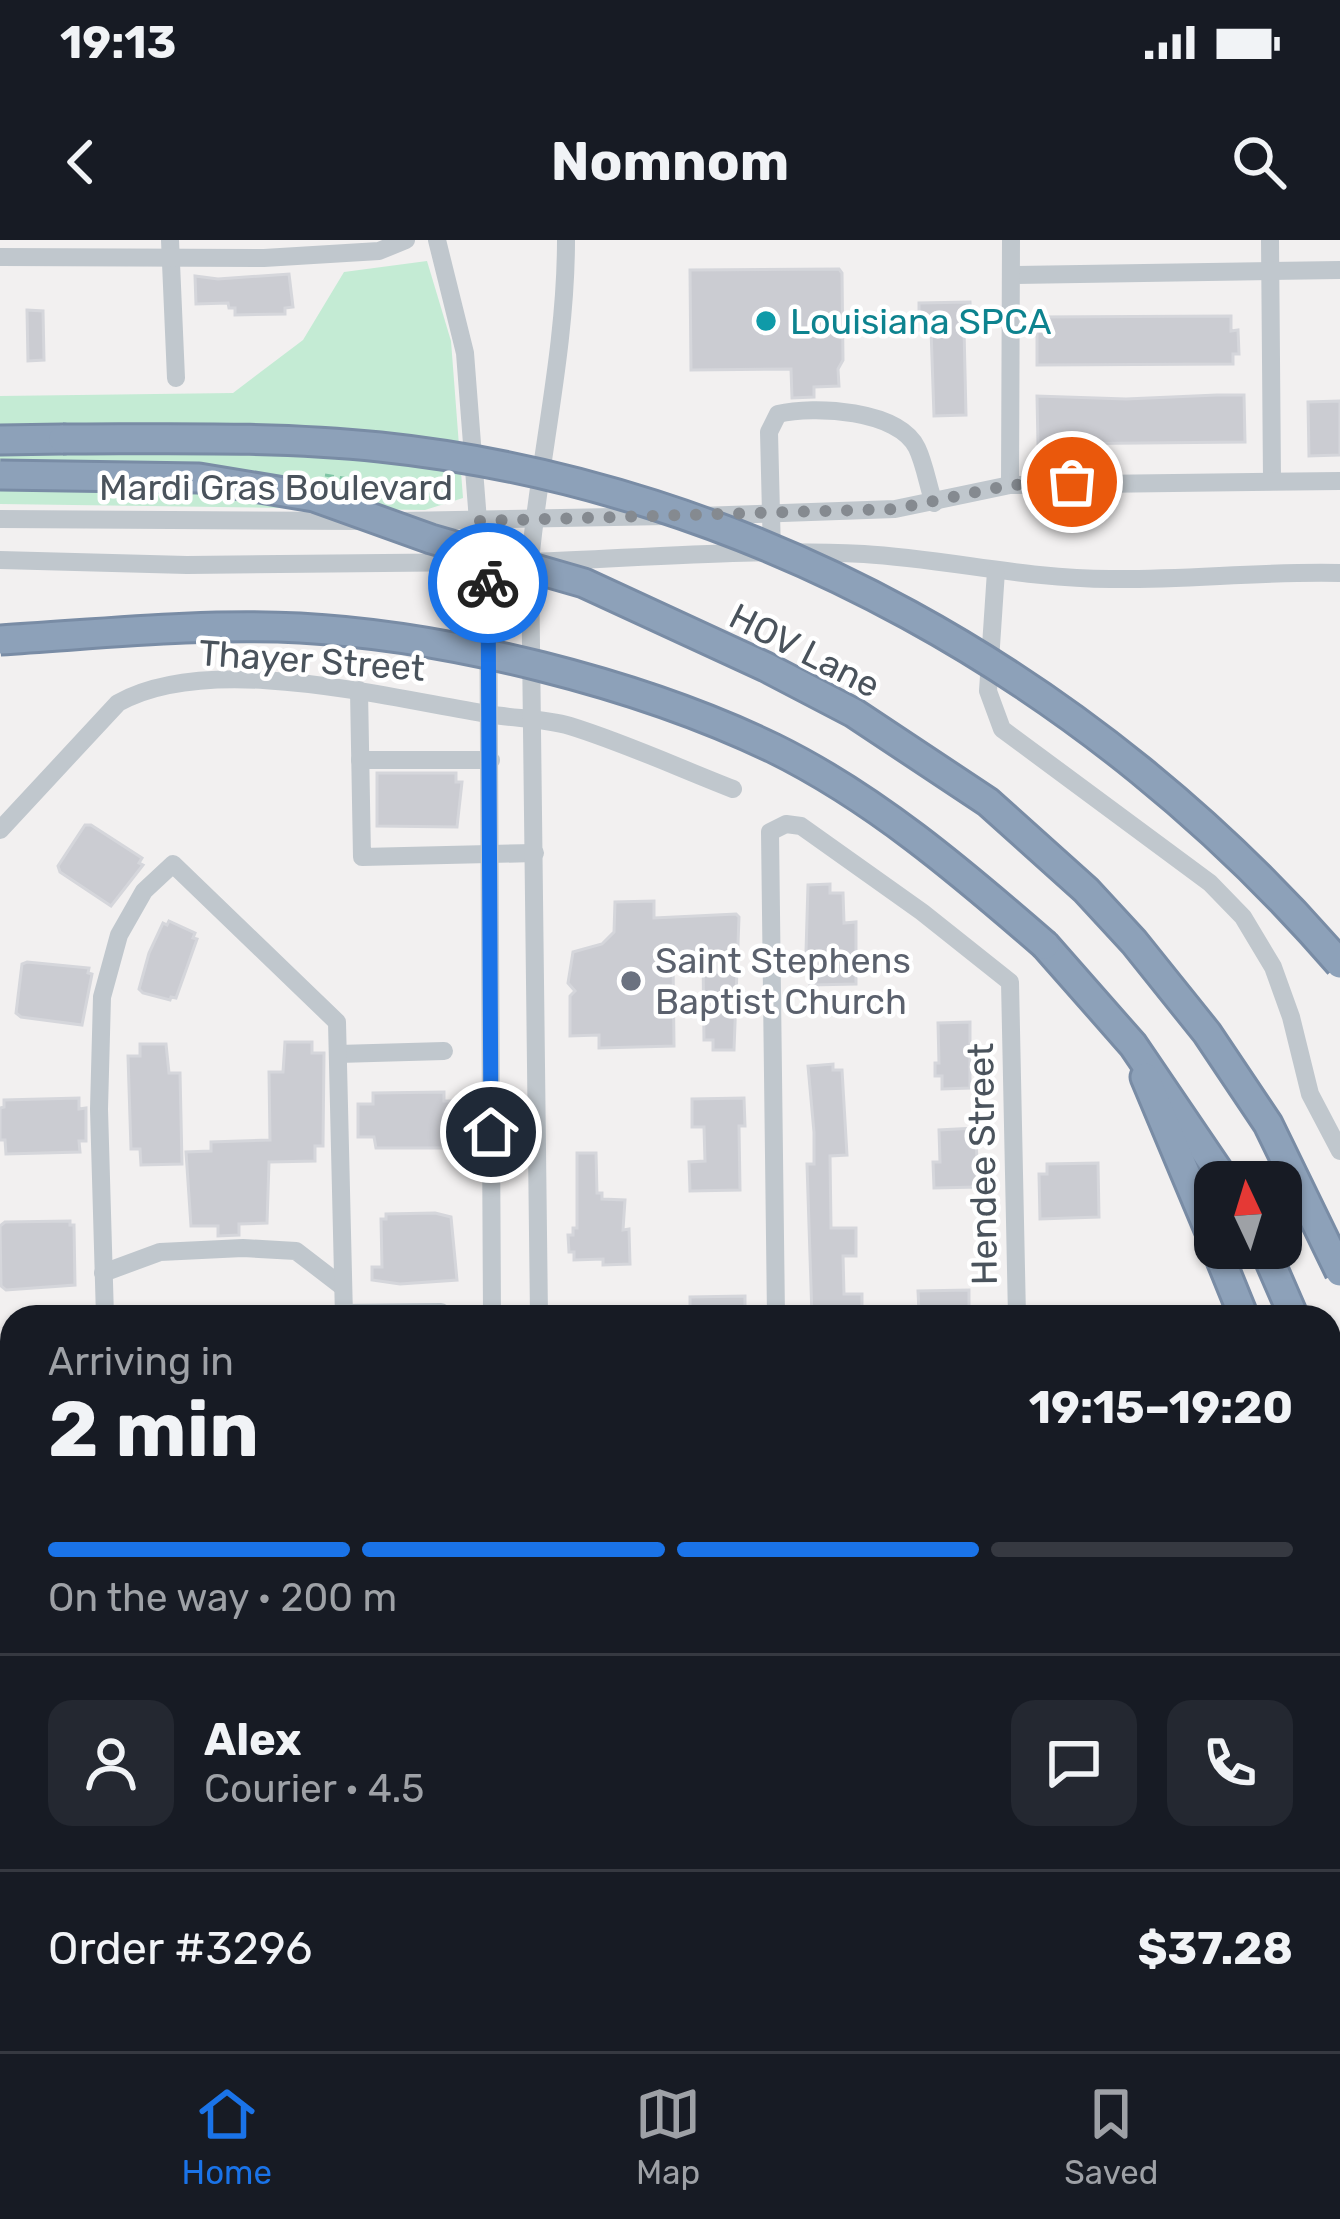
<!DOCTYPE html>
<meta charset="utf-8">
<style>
:root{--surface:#171b24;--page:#242831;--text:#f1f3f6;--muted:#9ea1a6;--line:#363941;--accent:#1a73e8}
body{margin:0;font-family:Rubik,sans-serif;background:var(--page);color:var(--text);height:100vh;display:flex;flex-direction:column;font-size:45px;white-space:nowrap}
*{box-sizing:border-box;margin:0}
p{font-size:39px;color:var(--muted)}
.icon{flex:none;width:66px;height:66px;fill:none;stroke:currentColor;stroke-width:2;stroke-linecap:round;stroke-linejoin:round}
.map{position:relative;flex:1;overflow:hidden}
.details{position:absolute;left:0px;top:1065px;width:1341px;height:747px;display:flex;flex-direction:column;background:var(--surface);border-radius:36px 36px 0 0;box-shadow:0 3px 9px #0004}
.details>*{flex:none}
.needle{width:78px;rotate:356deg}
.buttons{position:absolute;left:1194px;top:921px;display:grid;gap:24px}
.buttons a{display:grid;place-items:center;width:108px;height:108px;border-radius:24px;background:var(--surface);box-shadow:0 3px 9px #0004;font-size:60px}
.pin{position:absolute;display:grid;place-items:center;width:102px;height:102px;color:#fff;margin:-51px;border:6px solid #fff;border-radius:50%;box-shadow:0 3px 12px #0007}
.courier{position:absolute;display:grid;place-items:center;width:120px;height:120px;margin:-60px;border:9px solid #1a73e8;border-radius:50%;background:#fff;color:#222;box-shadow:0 3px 15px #0007}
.overview em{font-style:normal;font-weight:700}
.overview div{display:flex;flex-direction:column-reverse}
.overview{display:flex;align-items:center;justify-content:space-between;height:204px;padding:0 48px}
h1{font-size:78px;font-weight:700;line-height:90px}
.bar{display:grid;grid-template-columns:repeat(4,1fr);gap:18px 12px;align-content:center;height:144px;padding:0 48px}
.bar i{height:15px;border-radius:9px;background:var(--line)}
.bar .on{background:var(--accent)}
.bar p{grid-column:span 4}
.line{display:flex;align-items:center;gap:30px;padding:0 48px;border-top:3px solid var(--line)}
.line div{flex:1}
.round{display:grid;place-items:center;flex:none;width:126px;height:126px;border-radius:24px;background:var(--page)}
.status{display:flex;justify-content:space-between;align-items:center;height:84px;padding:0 60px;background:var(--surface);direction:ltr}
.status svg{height:33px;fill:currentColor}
header{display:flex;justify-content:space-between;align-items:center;height:156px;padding:0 48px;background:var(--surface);font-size:54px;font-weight:700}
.menu{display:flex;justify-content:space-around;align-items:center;height:168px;border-top:3px solid var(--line);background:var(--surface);font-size:33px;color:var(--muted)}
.menu a{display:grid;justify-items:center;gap:6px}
.menu .on{color:var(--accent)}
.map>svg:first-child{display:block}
</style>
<div class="status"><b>19:13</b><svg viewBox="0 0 49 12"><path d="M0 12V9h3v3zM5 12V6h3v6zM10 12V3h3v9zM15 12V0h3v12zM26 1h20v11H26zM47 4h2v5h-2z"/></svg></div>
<header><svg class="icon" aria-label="back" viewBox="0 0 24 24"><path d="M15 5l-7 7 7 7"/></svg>Nomnom<svg class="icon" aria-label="search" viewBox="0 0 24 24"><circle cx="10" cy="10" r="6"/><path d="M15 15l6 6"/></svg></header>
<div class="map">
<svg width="1340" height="1811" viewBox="0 0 1340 1811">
<rect width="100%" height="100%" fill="#f2f0f0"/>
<g fill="#c4ebd4">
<polygon points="427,21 451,101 463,258 425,270 0,264 0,156 233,153 303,100 344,32"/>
<rect x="0" y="1174" width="12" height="410"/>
</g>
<g fill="#cbccd2" stroke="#d5d6db" stroke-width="3">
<polygon points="839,29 842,33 843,120 838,129 839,146 814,147 814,157 792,158 791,129 691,130 690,30"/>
<polygon points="289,34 293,67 285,68 285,74 235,75 235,68 229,68 228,63 196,64 195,36 218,39"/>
<polygon points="970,62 971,89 964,89 966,175 934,176 931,89 919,90 919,63"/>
<polygon points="27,70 43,71 44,120 28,121"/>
<polygon points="1231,76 1231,91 1238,90 1239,114 1233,114 1233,124 1037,125 1037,77"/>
<polygon points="1217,155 1244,155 1245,202 1038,204 1037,156 1126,159"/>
<polygon points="1340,161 1340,215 1309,216 1308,162"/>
<polygon points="377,533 456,533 456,542 462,542 457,587 377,586"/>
<polygon points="85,585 91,585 142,618 139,623 143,625 111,666 60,632 58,626"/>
<polygon points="830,644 830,653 843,653 844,683 856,682 856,744 810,745 810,712 806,712 808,645"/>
<polygon points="654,661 654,678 736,674 739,677 734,810 713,810 713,800 704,800 703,717 673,718 674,806 599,808 599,795 570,796 570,756 575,751 568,743 573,712 602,704 614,692 615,662"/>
<polygon points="169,681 195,693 193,698 197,699 176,758 171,757 170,760 143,753 139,749 149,713 163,683 167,685"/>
<polygon points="27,722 89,728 88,733 92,734 82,785 21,777 16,773 22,724"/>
<polygon points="970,782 970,848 942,849 942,836 935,836 935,823 939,823 938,783"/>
<polygon points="285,802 312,802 312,813 324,813 323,906 315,906 315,921 269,922 267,983 239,984 239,995 218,996 218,986 191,986 186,912 211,911 211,902 270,900 269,832 283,832"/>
<polygon points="140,804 166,804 169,833 180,833 182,924 141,925 140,909 131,909 128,816 140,816"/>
<polygon points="833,824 833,830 842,830 847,915 830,916 831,988 856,988 856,1016 843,1016 844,1054 862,1054 862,1077 812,1077 807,924 814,924 814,892 808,826"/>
<polygon points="444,852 444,861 451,861 451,894 445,894 443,908 376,908 374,897 358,897 358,864 373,864 373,853"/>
<polygon points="79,858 79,869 86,868 86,901 79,901 80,912 6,914 5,900 0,900 0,868 4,867 4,860"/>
<polygon points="744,858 745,886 739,886 740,950 690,951 689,922 705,921 704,887 692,887 692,859"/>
<polygon points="975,888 979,947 934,948 933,922 940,922 939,890"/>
<polygon points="577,913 596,913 597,953 602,953 602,959 625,960 623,990 629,989 630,1024 603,1025 603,1019 574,1020 574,1012 569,1012 568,995 573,995 573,988 577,988"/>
<polygon points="1098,923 1099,977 1040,979 1039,934 1047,934 1047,924"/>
<polygon points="435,973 451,977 457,1040 400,1044 372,1040 372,1027 382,1027 381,979 386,979 386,974"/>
<polygon points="70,981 70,985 74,985 75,1045 6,1050 1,1046 0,986 5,982"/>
<polygon points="969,1050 969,1071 919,1072 918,1051"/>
<polygon points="745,1056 745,1077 690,1077 690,1057"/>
</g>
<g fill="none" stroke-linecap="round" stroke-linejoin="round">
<defs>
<g id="highway">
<polyline points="0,200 63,199"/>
<polyline points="1045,705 1133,805 1226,942"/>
<polyline points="1145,837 1215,1004"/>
<polyline points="1216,1008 1244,1077"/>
<polyline points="1264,1008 1294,1077"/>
<polyline points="1329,1169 1340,1200"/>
<path d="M 1329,1434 C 1340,1526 1338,1613 1329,1705"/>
<polyline points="1293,1811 1293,1800"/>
<polyline points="1318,1811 1320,1800"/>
</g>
</defs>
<use href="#highway" stroke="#798ca5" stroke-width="33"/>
<polyline stroke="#7fc5a5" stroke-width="3" stroke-dasharray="9 6" stroke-linecap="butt" points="325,235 442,255 450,260"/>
<g stroke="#c0c7cd" stroke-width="18">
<polyline points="170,0 176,138"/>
<polyline points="437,0 465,113 478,281 488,322 492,1077"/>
<polyline points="1270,0 1272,239"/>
<polyline points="0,17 264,18 379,11 406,0"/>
<polyline points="1011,35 1340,30"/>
<polyline points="1010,245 1011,0"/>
<polyline points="701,276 895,269 1010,245 1340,241"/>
<polyline points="0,279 367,281"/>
<polyline points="401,281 667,276"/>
<path d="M 772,314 L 769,192 L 778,174 C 814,165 899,170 917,208 C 925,225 928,246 934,263"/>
<polyline points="0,320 187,325 487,322"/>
<path d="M 533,322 C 643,318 754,308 864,314 C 946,319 1027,339 1110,339 C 1187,340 1263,331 1340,333"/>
<polyline points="996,331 988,451 1002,489 1210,643 1243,677 1273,727 1291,777 1310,854 1340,911"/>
<polyline points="359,450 362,617 535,613"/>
<polyline points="360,520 491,520"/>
<path d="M 0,590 L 118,463 C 210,411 388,458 488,474 C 516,479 542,478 570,486 C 625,503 679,528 733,549"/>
<polyline points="338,814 444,811"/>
<polyline points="103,1033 160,1012 243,1008 296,1011 343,1047"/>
<polyline points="344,1073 441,1072"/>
<polyline points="105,1077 99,869 102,757 119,695 144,651 173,624 337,782 344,1077"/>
<path d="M 539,1077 L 530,322 C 540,214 566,109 566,0"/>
<polyline points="776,1077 770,592 786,584 801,586 922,672 1010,742 1017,1077"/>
<polyline points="0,1146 12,1146"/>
<polyline points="0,1610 12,1609"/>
<polyline points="250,1800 251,1811"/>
<polyline points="370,1800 370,1811"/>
<polyline points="504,1800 504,1811"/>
<polyline points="549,1800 549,1811"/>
<polyline points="807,1800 807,1811"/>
<polyline points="1043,1800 1043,1811"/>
<polyline points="686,1811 686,1800"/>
<polyline points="1070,1811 1139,1811 1154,1805 1156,1800"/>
</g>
<use href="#highway" stroke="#8da1b9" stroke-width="27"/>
<defs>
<g id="highway-bridge">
<path d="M 63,199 C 168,199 275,196 380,207 C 752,246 1098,443 1340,724"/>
<polyline points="0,235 199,238 314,257 431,299 584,343 766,427 854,473 988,562 1086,650 1134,702 1207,793 1268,884 1340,1032"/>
<path d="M 0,400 C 99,394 200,383 300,388 C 448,396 638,443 773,508 C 873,557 961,632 1045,705"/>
</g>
</defs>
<use href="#highway-bridge" stroke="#798ca5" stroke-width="33" stroke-linecap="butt"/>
<use href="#highway-bridge" stroke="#8da1b9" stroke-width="27"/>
</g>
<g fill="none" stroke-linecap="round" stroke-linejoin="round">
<polyline stroke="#858a90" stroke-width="12" stroke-dasharray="0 21.6" points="488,343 478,281 895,269 1010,245 1072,242"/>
<polyline stroke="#1a73e8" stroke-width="15" points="488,343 491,892"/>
</g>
<circle fill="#0f9aa8" stroke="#fff" stroke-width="4.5" cx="766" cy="81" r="12"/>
<circle fill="#6b7280" stroke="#fff" stroke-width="4.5" cx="631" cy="741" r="12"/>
<g text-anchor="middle" stroke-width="9" stroke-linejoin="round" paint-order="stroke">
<g font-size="36" fill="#0d838f" stroke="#fff" text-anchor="start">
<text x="790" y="94">Louisiana SPCA</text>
</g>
<g font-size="36" fill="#4a535c" stroke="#fff">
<text x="276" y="260">Mardi Gras Boulevard</text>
<text transform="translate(805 410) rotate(27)" y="13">HOV Lane</text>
<text transform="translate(312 420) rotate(4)" y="13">Thayer Street</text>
<text transform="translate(982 924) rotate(-91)" y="13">Hendee Street</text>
</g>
<g font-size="36" fill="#5b616d" stroke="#fff" text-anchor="start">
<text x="655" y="733">Saint Stephens<tspan x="655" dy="41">Baptist Church</tspan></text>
</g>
</g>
</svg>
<div class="buttons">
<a><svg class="needle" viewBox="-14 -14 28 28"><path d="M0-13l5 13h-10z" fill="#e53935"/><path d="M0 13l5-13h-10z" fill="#9ea1a6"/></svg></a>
</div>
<div class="pin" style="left:1072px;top:242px;background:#ea580c"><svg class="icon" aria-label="bag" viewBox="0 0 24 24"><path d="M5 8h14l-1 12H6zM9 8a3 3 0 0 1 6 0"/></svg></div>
<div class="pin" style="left:491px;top:892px;background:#1f2937"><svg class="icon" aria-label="home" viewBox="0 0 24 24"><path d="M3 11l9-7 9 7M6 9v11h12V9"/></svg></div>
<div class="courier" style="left:488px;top:343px"><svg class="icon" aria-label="bike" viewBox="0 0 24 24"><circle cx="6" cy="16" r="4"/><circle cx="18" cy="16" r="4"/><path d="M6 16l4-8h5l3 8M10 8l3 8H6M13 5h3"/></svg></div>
<section class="details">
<div class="overview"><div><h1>2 min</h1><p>Arriving in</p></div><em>19:15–19:20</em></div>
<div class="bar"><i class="on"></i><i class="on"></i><i class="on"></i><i></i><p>On the way · 200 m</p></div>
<div class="line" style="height:216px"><a class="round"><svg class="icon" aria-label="person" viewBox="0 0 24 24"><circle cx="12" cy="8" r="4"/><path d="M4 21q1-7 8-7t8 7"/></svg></a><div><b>Alex</b><p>Courier · 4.5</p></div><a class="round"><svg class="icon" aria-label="chat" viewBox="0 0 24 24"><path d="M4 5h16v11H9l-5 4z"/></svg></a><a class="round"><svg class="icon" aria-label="phone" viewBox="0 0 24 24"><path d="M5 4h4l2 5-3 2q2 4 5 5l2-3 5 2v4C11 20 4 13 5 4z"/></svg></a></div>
<div class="line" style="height:156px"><div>Order #3296</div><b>$37.28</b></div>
</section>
</div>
<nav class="menu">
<a class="on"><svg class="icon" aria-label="home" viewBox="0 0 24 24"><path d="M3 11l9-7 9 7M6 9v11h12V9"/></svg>Home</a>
<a><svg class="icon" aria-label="map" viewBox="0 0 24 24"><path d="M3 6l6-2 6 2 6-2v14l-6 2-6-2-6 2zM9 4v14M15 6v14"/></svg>Map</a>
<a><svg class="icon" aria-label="saved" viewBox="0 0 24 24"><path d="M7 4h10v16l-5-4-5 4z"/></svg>Saved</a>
</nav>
